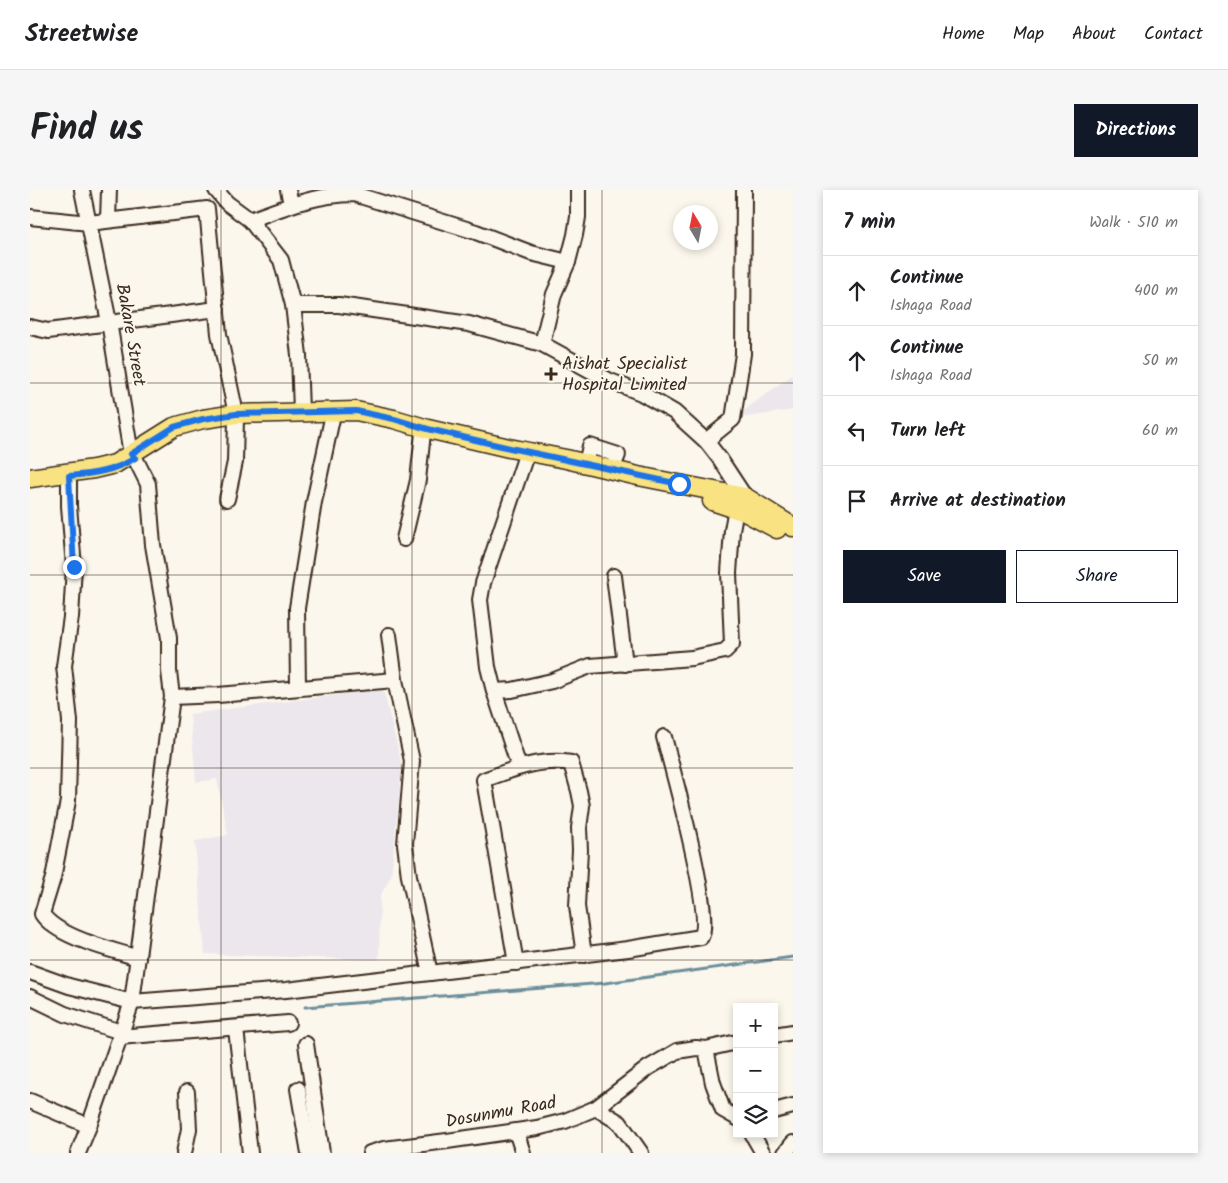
<!DOCTYPE html>
<html lang="en">
<head>
<meta charset="utf-8">
<style>
	body { margin:0; font-family:Kalam,sans-serif; background:#f6f6f6; color:#202124 }
	.controls { position:absolute; right:15px; bottom:15px; display:grid; overflow:hidden; border-radius:0px; box-shadow:0 2px 8px #0003 }
	.controls button { width:45px; height:45px; display:grid; place-items:center; padding:0; border:0; border-bottom:1px solid #e0e0e0; background:#fff; color:#202124; font:25px sans-serif }
	.compass { position:absolute; left:643px; top:15px; width:45px; height:45px; border-radius:50%; background:#fff; box-shadow:0 2px 8px #0003; rotate:350deg }
	.stop { position:absolute; width:15px; height:15px; margin:-11px; border:4px solid #1a73e8; border-radius:50%; background:#fff }
	.stop.end { background:#1a73e8; border-color:#fff; box-shadow:0 1px 5px #0008 }
	.list { margin:0; padding:0; list-style:none }
	h2 { display:flex; justify-content:space-between; align-items:center; height:65px; margin:0; padding:0 20px; font-size:21px }
	h2 small { font-size:16px; font-weight:400; color:#757577 }
	.list li { display:grid; grid-template-columns:32px 1fr auto; gap:15px; align-items:center; box-sizing:border-box; height:70px; padding:0 20px; border-top:1px solid #e0e0e0 }
	.list b { display:block; font-size:19px; white-space:nowrap }
	.list p { margin:0; font-size:16px; white-space:nowrap; color:#757577 }
	.list em { font-size:16px; font-style:normal; color:#757577 }
	.actions { display:flex; gap:10px; padding:15px 20px }
	.actions a { flex:1; padding:11px 0; border:1px solid #111827; border-radius:0px; text-align:center; font-size:18px; color:#111827 }
	.actions .main { background:#111827; color:#fff }
	.icon { flex:none; width:28px; height:28px; fill:none; stroke:currentColor; stroke-width:2; stroke-linecap:round; stroke-linejoin:round }
	.map { position:relative; flex:none; width:763px; height:963px; overflow:hidden; border-radius:0px }
	header { display:flex; align-items:center; gap:30px; box-sizing:border-box; height:70px; padding:0 25px; background:#fff; border-bottom:1px solid #e0e0e0 }
	header strong { font-size:24px }
	nav { display:flex; gap:28px; margin-inline-start:auto; font-size:18px }
	.intro { display:flex; align-items:center; justify-content:space-between; box-sizing:border-box; height:120px; padding:0 30px }
	h1 { margin:0; font-size:35px }
	.button { padding:12px 22px; border-radius:0px; background:#111827; color:#fff; font-size:18px; font-weight:700 }
	main { display:flex; gap:30px; padding:0 30px }
	aside { flex:1; background:#fff; border-radius:0px; box-shadow:0 2px 8px #0003 }
	.map>svg:first-child { display:block }
	.built { fill:#ece6ed }
	.lines { fill:none; stroke-linecap:round; stroke-linejoin:round }
	.stream { stroke:#6c8e9b; stroke-width:3 }
	.minor-casing { stroke:#3b2a1e; stroke-width:18 }
	.major-casing { stroke:#3b2a1e; stroke-width:21 }
	.minor { stroke:#fbf7ec; stroke-width:14 }
	.major { stroke:#f8e281; stroke-width:18 }
	.route { stroke:#1a73e8; stroke-width:6 }
	.grid { fill:none; stroke:#3b2a1e; stroke-width:1; stroke-opacity:0.55 }
	.poi-dot { fill:#3b2a1e; stroke:#fbf7ec; stroke-width:2 }
	.labels { text-anchor:middle; dominant-baseline:central; stroke-width:4; stroke-linejoin:round; paint-order:stroke }
	.street-label { font-size:18px; fill:#3b2a1e; stroke:#fbf7ec }
	.poi-label { font-size:18px; fill:#3b2a1e; stroke:#fbf7ec; text-anchor:start }
</style>
</head>
<body>
<header>
<strong>Streetwise</strong>
<nav><a>Home</a><a>Map</a><a>About</a><a>Contact</a></nav>
</header>
<div class="intro"><h1>Find us</h1><a class="button">Directions</a></div>
<main>
<div class="map">
<svg width="763" height="963" viewBox="0 0 763 963">
	<rect width="100%" height="100%" fill="#fbf7ec"/>
	<filter id="ink" filterUnits="userSpaceOnUse"><feTurbulence type="fractalNoise" baseFrequency=".02" numOctaves="2"/><feDisplacementMap in="SourceGraphic" scale="10" xChannelSelector="R" yChannelSelector="G"/><feConvolveMatrix kernelMatrix="1 2 1 2 8 2 1 2 1" color-interpolation-filters="sRGB"/></filter>
	<g filter="url(#ink)">
		<g class="built">
			<path d="M763 184V220L703 229Z"/>
			<path d="M353 499 372 576 361 686 350 706 349 770 175 764 165 651 198 645 187 589 166 592 160 524Z"/>
		</g>
		<g class="lines">
			<path class="stream" d="M275 817 575 793 763 767"/>
			<defs>
				<g id="minor">
					<path d="M186 0 197 13 220 30 251 70 263 115 269 165 271 221"/>
					<path d="M258 0 261 14"/>
					<path d="M0 27 59 33 177 19 189 144 206 224"/>
					<path d="M78 30 79 0"/>
					<path d="M220 30C254 17 288 4 324 4L446 42 501 63 538 72"/>
					<path d="M263 115H309L439 134 512 154 578 190 611 203 644 222 676 251 690 269 715 307 706 318 702 340 699 383 702 454 695 461 662 468 560 476 522 491 482 500 464 501"/>
					<path d="M0 137 18 141 187 119"/>
					<path d="M512 154 524 104 538 72 545 45 548 27V0"/>
					<path d="M676 251 703 229 713 164 714 0"/>
					<path d="M556 274 560 256 588 265 582 280"/>
					<path d="M39 286V316L44 377 41 427 34 476 40 531 38 611 23 688 12 724C28 748 81 759 108 768"/>
					<path d="M197 309 205 272 206 228"/>
					<path d="M374 349 388 290 393 243"/>
					<path d="M584 386 595 474"/>
					<path d="M359 445 365 490 382 571 375 654 379 686 400 783 598 759 671 747C684 727 642 578 634 547"/>
					<path d="M268 497 267 418 284 312 303 224"/>
					<path d="M142 507 188 505 365 490"/>
					<path d="M489 577 464 501 458 477 450 410 453 393 496 265"/>
					<path d="M486 773 454 590C483 579 511 568 541 573L549 601 552 616 549 638 550 660 547 716 554 765"/>
					<path d="M0 782 39 796 102 812 256 800 400 783"/>
					<path d="M0 807 35 824 91 842"/>
					<path d="M206 839 220 963"/>
					<path d="M744 845 763 842"/>
					<path d="M89 847 258 833"/>
					<path d="M276 854 292 963"/>
					<path d="M676 859 683 893 693 920 707 928"/>
					<path d="M268 899 279 963"/>
					<path d="M0 911 59 936"/>
					<path d="M566 918 590 933 611 963"/>
					<path d="M744 921 763 916"/>
					<path d="M486 941 493 963"/>
					<path d="M722 944 733 963"/>
					<path d="M48 963 59 936 102 812 142 507 139 481V448L123 355 118 294 105 268 101 264 79 132 52 0"/>
					<path d="M154 963 159 939 157 902"/>
					<path d="M340 963 354 959 417 951 507 938 535 931 566 918 618 878 647 861 666 858 676 859 707 852"/>
					<path d="M755 963 763 953"/>
				</g>
				<g id="major">
					<path d="M0 288 64 279 85 274 144 237 173 229 206 224 326 221 364 229 398 239 479 258 536 269 608 286 715 307 763 337"/>
					<path d="M682 311 715 322 747 339"/>
				</g>
			</defs>
			<use href="#minor" class="minor-casing"/>
			<use href="#major" class="major-casing"/>
			<use href="#minor" class="minor"/>
			<use href="#major" class="major"/>
		</g>
	</g>
	<g class="lines" filter="url(#ink)">
		<path class="route" d="M44 377 39 286C62 284 85 281 105 268L101 264 144 237 173 229 206 224 326 221 364 229 398 239 480 258 649 294"/>
	</g>
	<path class="grid" d="M191 0V963M382 0V963M572 0V963M0 193H763M0 385H763M0 578H763M0 770H763"/>
	<path class="poi-dot" d="M518.5 176.5h5v5h5v5h-5v5h-5v-5h-5v-5h5z"/>
	<g class="labels">
		<g class="street-label">
			<text transform="translate(100 145) rotate(80)">Bakare Street</text>
			<text transform="translate(471 923) rotate(-10)">Dosunmu Road</text>
		</g>
		<g class="poi-label">
			<text x="532" y="174">Aishat Specialist<tspan x="532" dy="21">Hospital Limited</tspan></text>
		</g>
	</g>
</svg>
<div class="controls">
<button>+</button>
<button>−</button>
<button><svg class="icon" aria-label="layers" viewBox="0 0 24 24"><path d="M12 4l9 5-9 5-9-5zM3 14l9 5 9-5"/></svg></button>
</div>
<svg class="compass" viewBox="-18 -18 36 36"><path d="M0-13l5 13h-10z" fill="#e53935"/><path d="M0 13l5-13h-10z" fill="#757577"/></svg>
<div class="stop" style="left:649px;top:294px"></div>
<div class="stop end" style="left:44px;top:377px"></div>
</div>
<aside>
<h2>7 min<small>Walk · 510 m</small></h2>
<ul class="list">
<li><svg class="icon" aria-label="ahead" viewBox="0 0 24 24"><path d="M12 20V5M6 11l6-6 6 6"/></svg><div><b>Continue</b><p>Ishaga Road</p></div><em>400 m</em></li>
<li><svg class="icon" aria-label="ahead" viewBox="0 0 24 24"><path d="M12 20V5M6 11l6-6 6 6"/></svg><div><b>Continue</b><p>Ishaga Road</p></div><em>50 m</em></li>
<li><svg class="icon" aria-label="left" viewBox="0 0 24 24"><path d="M17 20v-9H6M10 6l-5 5 5 5"/></svg><div><b>Turn left</b></div><em>60 m</em></li>
<li><svg class="icon" aria-label="arrive" viewBox="0 0 24 24"><path d="M6 21V4h12l-3 4 3 4H6"/></svg><div><b>Arrive at destination</b></div></li>
</ul>
<div class="actions"><a class="main">Save</a><a>Share</a></div>
</aside>
</main>
</body>
</html>
